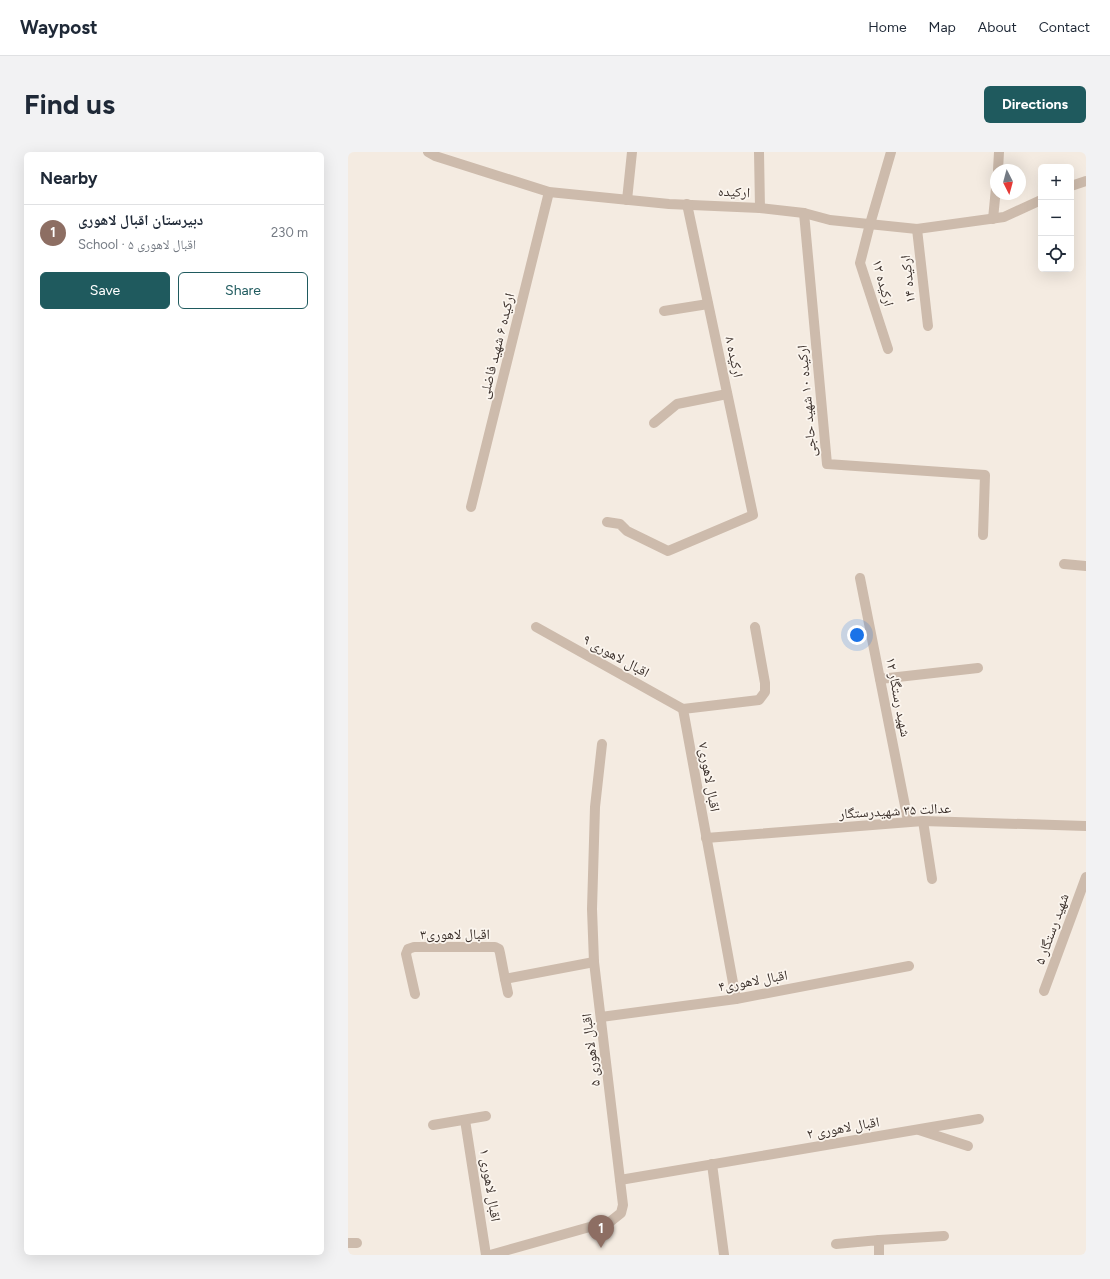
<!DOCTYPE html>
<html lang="en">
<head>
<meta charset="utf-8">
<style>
	body { margin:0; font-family:Figtree,"Noto Naskh Arabic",sans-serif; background:#f2f2f3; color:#1f2937 }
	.controls { position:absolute; right:12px; top:12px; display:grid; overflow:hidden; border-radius:6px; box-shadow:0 4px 16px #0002 }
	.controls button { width:36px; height:36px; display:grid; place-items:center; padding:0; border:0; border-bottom:1px solid #e0e1e3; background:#fff; color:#1f2937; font:20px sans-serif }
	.compass { position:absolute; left:642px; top:12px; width:36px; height:36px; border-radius:50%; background:#fff; box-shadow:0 4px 16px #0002; rotate:174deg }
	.you { position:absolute; left:509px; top:483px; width:14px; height:14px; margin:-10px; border:3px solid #fff; border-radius:50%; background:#1a73e8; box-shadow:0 0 0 6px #1a73e833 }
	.badge { display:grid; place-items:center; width:26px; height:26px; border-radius:50%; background:#1f5a5e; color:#fff; font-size:13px; font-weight:700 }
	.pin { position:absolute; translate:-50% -33px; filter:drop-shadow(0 1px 2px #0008) }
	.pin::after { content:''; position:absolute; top:21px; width:14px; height:12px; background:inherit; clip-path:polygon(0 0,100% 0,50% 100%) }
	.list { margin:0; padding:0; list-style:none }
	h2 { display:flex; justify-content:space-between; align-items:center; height:52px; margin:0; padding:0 16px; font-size:17px }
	h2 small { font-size:13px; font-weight:400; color:#747a83 }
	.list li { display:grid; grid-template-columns:26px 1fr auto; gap:12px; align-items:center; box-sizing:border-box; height:56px; padding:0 16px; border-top:1px solid #e0e1e3 }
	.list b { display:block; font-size:15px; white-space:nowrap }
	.list p { margin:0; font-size:13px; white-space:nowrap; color:#747a83 }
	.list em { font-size:13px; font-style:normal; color:#747a83 }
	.actions { display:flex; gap:8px; padding:12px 16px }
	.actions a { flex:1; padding:9px 0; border:1px solid #1f5a5e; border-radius:6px; text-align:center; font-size:14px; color:#1f5a5e }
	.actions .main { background:#1f5a5e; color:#fff }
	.icon { flex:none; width:22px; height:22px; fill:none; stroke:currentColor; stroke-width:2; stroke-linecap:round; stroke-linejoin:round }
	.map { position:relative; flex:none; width:738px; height:1103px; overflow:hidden; border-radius:6px }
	header { display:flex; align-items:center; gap:24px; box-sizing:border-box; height:56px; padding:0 20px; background:#fff; border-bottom:1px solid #e0e1e3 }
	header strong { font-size:19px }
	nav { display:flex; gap:22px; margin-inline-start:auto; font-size:14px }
	.intro { display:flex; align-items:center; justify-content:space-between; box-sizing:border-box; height:96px; padding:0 24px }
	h1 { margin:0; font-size:28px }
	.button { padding:10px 18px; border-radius:6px; background:#1f5a5e; color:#fff; font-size:14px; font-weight:700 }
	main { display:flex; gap:24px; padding:0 24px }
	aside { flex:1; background:#fff; border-radius:6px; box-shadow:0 4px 16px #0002 }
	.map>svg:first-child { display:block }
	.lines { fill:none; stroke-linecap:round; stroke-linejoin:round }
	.minor { stroke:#cdbbac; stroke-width:10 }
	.labels { text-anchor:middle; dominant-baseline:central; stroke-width:3.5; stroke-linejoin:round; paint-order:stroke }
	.street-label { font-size:14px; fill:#3b302b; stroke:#fbf5ee }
</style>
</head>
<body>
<header>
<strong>Waypost</strong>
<nav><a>Home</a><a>Map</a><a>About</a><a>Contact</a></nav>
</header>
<div class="intro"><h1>Find us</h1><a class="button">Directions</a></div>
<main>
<aside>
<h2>Nearby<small></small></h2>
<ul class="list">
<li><span class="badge" style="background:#8d6e63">1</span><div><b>دبیرستان اقبال لاهوری</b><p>School · اقبال لاهوری ۵</p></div><em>230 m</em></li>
</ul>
<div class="actions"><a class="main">Save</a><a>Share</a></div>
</aside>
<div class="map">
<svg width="738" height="1103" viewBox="0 0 738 1103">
	<rect width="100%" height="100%" fill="#f4ebe1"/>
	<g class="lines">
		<g class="minor">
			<path d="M80 0 87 4 201 40 321 52 412 56 456 61 482 68 569 77 656 65 693 48"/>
			<path d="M411 0 412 56"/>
			<path d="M650 18 651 0"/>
			<path d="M723 34 738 29"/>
			<path d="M279 48 284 0"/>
			<path d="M456 61 479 312 637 323 635 383"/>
			<path d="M645 67 648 36"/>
			<path d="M569 77 580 174"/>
			<path d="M316 159 360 152"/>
			<path d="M540 197 512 111 522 72 543 0"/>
			<path d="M306 271 329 252 379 242"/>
			<path d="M123 355 201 40"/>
			<path d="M259 370 272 372 279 379 320 399 405 363 339 52"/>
			<path d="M716 412 738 414"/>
			<path d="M512 426 560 669"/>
			<path d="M188 475 335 557"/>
			<path d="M532 527 630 516"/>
			<path d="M575 669 584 727"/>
			<path d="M358 686 575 669 738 674"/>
			<path d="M157 827 160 841"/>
			<path d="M696 839 738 725"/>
			<path d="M67 842 58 802 60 797 66 795H147L151 797 152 801 157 827 246 810"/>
			<path d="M388 847 335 557 411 548 417 540V531L407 475"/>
			<path d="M253 865 388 847 561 814"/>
			<path d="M117 968 138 1103"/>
			<path d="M85 973 138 964"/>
			<path d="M571 978 620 994"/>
			<path d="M364 1012 376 1103"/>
			<path d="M272 1028 631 967"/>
			<path d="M531 1088 596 1084"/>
			<path d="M0 1091H9"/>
			<path d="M488 1092 531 1088V1103"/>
			<path d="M142 1103 263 1069 273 1061 275 1053 246 810 244 757 247 655 254 592"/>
		</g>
	</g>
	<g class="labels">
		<g class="street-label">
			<text transform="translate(386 40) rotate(3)">ارکیده</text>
			<text transform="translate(560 127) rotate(-96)">ارکیده ۱۴</text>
			<text transform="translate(535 131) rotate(75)">ارکیده ۱۲</text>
			<text transform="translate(149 194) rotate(-76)">ارکیده ۶ شهید فاضلی</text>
			<text transform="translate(386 205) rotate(78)">ارکیده ۸</text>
			<text transform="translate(459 249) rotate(-95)">ارکیده ۱۰ شهید حاجی</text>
			<text transform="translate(268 504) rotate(29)">اقبال لاهوری ۹</text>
			<text transform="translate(550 545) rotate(79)">شهید رستگار ۱۲</text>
			<text transform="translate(361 625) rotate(80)">اقبال لاهوری۷</text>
			<text transform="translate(547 659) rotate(-3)">عدالت ۳۵ شهیدرستگار</text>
			<text transform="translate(704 777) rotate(-70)">شهید رستگار ۵</text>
			<text x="107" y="782">اقبال لاهوری۳</text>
			<text transform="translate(405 829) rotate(-10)">اقبال لاهوری۴</text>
			<text transform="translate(243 898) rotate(-97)">اقبال لاهوری ۵</text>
			<text transform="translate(495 976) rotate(-10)">اقبال لاهوری ۲</text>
			<text transform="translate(142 1033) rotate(81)">اقبال لاهوری ۱</text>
		</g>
	</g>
</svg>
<div class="controls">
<button>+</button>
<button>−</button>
<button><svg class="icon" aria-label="locate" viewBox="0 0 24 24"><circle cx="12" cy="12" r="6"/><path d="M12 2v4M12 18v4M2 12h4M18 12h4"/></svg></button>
</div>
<svg class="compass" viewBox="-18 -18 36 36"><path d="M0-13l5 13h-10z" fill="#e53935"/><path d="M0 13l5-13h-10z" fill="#747a83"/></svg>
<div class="you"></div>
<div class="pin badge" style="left:253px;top:1096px;background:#8d6e63">1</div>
</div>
</main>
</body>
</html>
